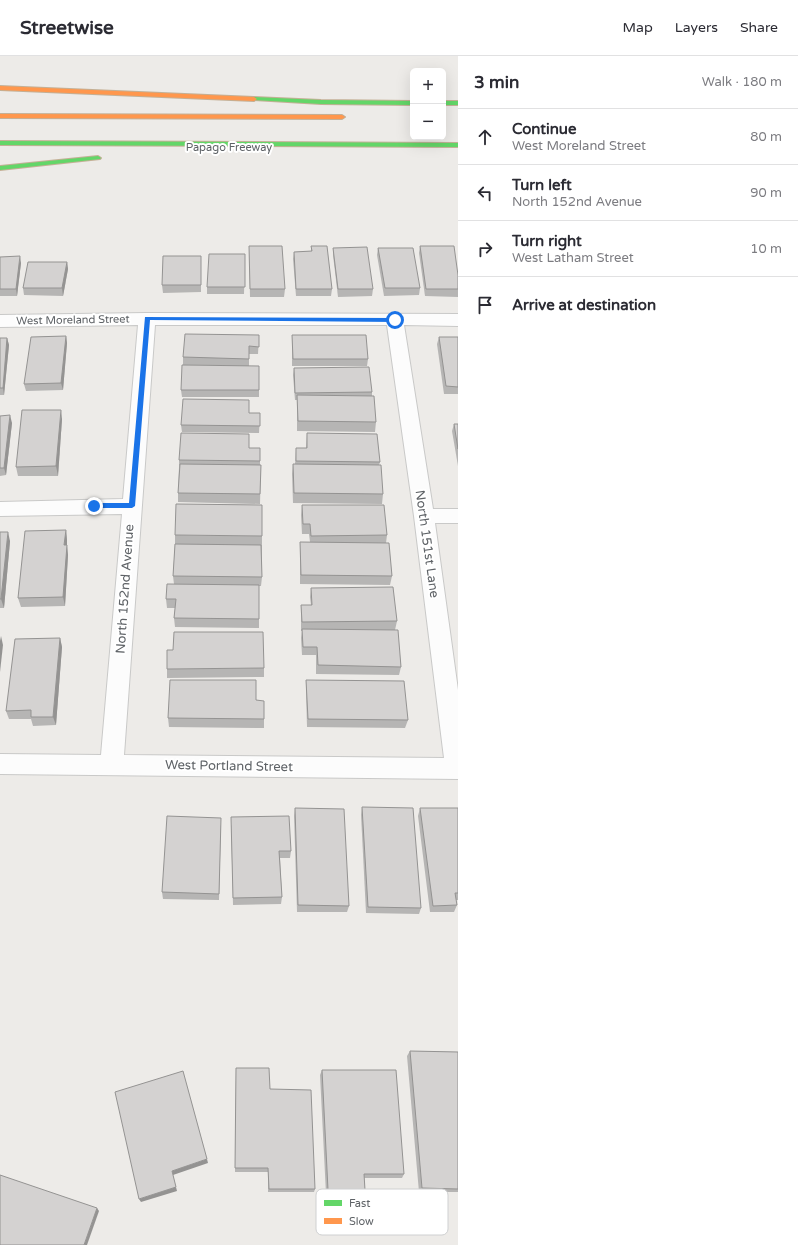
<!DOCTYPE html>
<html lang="en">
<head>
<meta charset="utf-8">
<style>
	body { margin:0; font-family:"Varela Round",sans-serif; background:#f7f7f7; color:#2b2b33 }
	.controls { position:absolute; right:12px; top:12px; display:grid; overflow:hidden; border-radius:6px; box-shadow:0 4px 16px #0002 }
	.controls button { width:36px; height:36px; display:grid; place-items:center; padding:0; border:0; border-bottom:1px solid #e1e1e2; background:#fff; color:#2b2b33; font:20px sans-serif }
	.stop { position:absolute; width:12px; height:12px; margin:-9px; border:3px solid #1a73e8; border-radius:50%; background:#fff }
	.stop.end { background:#1a73e8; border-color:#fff; box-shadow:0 1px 4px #0008 }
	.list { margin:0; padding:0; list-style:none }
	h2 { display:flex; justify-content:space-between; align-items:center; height:52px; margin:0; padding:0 16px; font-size:17px }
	h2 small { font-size:13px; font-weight:400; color:#7c7c81 }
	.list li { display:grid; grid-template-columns:26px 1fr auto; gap:12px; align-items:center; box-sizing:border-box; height:56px; padding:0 16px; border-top:1px solid #e1e1e2 }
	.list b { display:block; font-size:15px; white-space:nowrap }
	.list p { margin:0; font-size:13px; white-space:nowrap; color:#7c7c81 }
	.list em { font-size:13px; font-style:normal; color:#7c7c81 }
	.icon { flex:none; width:22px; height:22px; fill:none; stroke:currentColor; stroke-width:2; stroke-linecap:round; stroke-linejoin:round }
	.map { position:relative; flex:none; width:458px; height:1189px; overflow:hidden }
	header { display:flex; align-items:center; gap:24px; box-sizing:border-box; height:56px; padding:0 20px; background:#fff; border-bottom:1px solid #e1e1e2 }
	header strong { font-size:19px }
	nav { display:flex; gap:22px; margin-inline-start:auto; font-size:14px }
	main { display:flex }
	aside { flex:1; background:#fff }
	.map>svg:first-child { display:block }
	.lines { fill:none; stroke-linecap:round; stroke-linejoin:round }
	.street-casing { stroke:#c9c9c8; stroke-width:2 }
	.fast-casing { stroke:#c4b096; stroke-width:2 }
	.slow-casing { stroke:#c4b096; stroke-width:2 }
	.street { fill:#fcfcfc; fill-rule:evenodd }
	.fast { fill:#63d668; fill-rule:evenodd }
	.slow { fill:#ff974d; fill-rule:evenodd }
	.wall { fill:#b6b5b4 }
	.shaded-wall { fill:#949392 }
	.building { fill:#d4d2d1; stroke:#949392 }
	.route { fill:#1a73e8 }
	.labels { text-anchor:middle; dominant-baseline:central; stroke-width:4; stroke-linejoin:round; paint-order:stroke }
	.far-street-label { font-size:11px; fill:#5e6266; stroke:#fff }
	.street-label { font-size:13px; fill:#5e6266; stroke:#fff }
	.key { fill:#fff; stroke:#cfd0d1; stroke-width:1 }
	.key-label { font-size:11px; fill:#5e6266 }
</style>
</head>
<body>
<header>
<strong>Streetwise</strong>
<nav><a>Map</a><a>Layers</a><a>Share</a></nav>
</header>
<main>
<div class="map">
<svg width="458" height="1189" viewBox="0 0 458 1189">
	<rect width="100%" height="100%" fill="#edebe8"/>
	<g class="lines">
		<defs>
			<path id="street" d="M147 257 458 258V270L404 269 433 453H458V467H435L458 634V723L0 718V698L101 699 122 458 0 460V446L123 443 138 269 0 271V259ZM155 269H387L414 460 444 702 124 699Z"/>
			<g id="fast">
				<path d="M254 41 321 44 413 45V49L321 48 252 44V42Z"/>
				<rect x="443" y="45" width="15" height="4"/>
				<path d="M0 85 458 87V91L0 89Z"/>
				<path d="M98 100 101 102 100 103 0 114V110Z"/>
			</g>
			<g id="slow">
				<path d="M0 30 254 41 257 43 254 45 0 34Z"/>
				<path d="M0 58 342 59 345 61 342 63 0 62Z"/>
			</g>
		</defs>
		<use href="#street" class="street-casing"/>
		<use href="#fast" class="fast-casing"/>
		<use href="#slow" class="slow-casing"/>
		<use href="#street" class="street"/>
		<use href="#fast" class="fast"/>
		<use href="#slow" class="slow"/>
	</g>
	<g class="wall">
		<path d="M249 190 285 233 284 241H250Z"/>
		<path d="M311 190 332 233 331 240H296L293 203 294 196 311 195Z"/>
		<path d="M420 190 458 219V241L425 240 419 197Z"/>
		<path d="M333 192 373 233 372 240 338 241 333 199Z"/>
		<path d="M378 192 420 232 419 239 384 240 377 199Z"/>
		<path d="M245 198 244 238H207V231Z"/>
		<path d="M201 200V236L163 237 162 229Z"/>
		<path d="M0 201 21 207 17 240H0Z"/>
		<path d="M67 206 68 213 63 240 24 239 23 232Z"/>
		<path d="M259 279 258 298H249V310L259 334V341H182L181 334 224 309H183V301Z"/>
		<path d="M292 279 368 303 367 310H292Z"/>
		<path d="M66 280 67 287 63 334 26 335 24 328Z"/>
		<path d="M439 281H458V338H444L437 288Z"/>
		<path d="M0 282H7L9 289 4 339H0Z"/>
		<path d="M294 312 372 336V340L376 366 375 376 297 375V344H295L293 319Z"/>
		<path d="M249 357H260L259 377 182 376 181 369Z"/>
		<path d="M0 360 12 367 6 419 0 420Z"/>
		<path d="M62 363 58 420H18L16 411Z"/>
		<path d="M454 368H458V410L452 375Z"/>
		<path d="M307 377 380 406 379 409 383 438 382 448 293 447 292 418 293 408H295L296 392H306Z"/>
		<path d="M249 392H260V409H261L260 448 178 446V437L179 411V404Z"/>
		<path d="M302 449 387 479 386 487 392 520 390 529 300 528V486H310L309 478H302L301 459Z"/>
		<path d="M66 474 67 484V490L68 499 65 550 21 551 18 542Z"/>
		<path d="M0 476 10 485 4 552H0Z"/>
		<path d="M175 479 262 480V521L261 530H259V572L175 571 174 562 175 552H167L166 543 174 528 173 520 175 488Z"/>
		<path d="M311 532 397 565 395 574 401 611 399 619 316 618V599H302L301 582 302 575H301V549H311L310 541Z"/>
		<path d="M60 582 62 591 56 669 33 670 31 663H9L6 655Z"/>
		<path d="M264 612V621L167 622V613Z"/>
		<path d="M306 624 408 664 405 672 307 671 306 633Z"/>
		<path d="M256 644 264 663V672L169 671 168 662Z"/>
		<path d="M362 751 421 852 419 858 366 857 361 759Z"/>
		<path d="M295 752 349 850 347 856H297L294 760Z"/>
		<path d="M420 752H458V844H456L457 849 454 856H430L418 760Z"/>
		<path d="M221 769 219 844 163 843 162 836Z"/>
		<path d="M231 769 291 795 290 802H280L282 841 281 848 233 849Z"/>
		<path d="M410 995 458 996V1136H419L407 1000Z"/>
		<path d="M236 1012 270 1033 315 1133 314 1136H268V1116H235Z"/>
		<path d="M322 1014 404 1118 402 1122H364L365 1134 363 1138H326L320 1019Z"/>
	</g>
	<g class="shaded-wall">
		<path d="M20 200 21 207 17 240 16 233Z"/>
		<path d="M67 206 68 213 63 240 62 232Z"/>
		<path d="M66 280 67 287 63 334 61 327Z"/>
		<path d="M7 282 9 289 4 339 3 332Z"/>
		<path d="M61 354 62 363 58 420 56 410Z"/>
		<path d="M10 359 12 367 6 419 4 412Z"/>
		<path d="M66 474 67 484V490L68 499 65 550 63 541 64 489Z"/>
		<path d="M8 476 10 485 4 552 1 543Z"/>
		<path d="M1 580 3 589 0 616V585Z"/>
		<path d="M60 582 62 591 56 669 53 661Z"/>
		<path d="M207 1103 208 1107 173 1119 172 1115Z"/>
		<path d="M176 1131 177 1135 141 1146 139 1143Z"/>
		<path d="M97 1152 99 1155 87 1189H84Z"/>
	</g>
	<g class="building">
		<path d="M249 190H282L285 233H250Z"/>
		<path d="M311 190H327L332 233H296L294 196 312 195Z"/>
		<path d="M420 190H454L458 219V233H426Z"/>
		<path d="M367 191 373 233H338L333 192Z"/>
		<path d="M378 192H413L420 232H385Z"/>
		<path d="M209 198H245V231H207Z"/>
		<path d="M20 200 16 233H0V201Z"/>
		<path d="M163 200H201V229H162Z"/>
		<path d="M28 206H67L62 232H23Z"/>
		<path d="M185 278 259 279V291L249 290V303L183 301Z"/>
		<path d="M292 279H366L368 303H293Z"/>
		<path d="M66 280 61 327 24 328 31 281Z"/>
		<path d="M439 281H458V331L446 330Z"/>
		<path d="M0 282H7L3 332H0Z"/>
		<path d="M182 309 259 310V334H181Z"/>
		<path d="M369 311 372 336 295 337 294 312Z"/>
		<path d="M297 339 374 340 376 366 298 365Z"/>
		<path d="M183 343 249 344V357H260V370L181 369Z"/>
		<path d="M22 354H61L56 410 16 411Z"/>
		<path d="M10 359 4 412H0V360Z"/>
		<path d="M454 368H458V393Z"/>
		<path d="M181 377 249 378V392H260V405L179 404Z"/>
		<path d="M307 377 377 378 380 406 296 405V392H307Z"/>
		<path d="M180 408 261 409 260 438 178 437Z"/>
		<path d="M293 408 381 409 383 438 294 437Z"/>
		<path d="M176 448 262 449V480L175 479Z"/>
		<path d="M302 449H384L387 479 311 480 310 468H303Z"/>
		<path d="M66 474 64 489H67L63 541 18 542 25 475Z"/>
		<path d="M0 476H8L1 543H0Z"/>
		<path d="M300 486 389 487 392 520 301 519Z"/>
		<path d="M175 488 261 489 262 521 173 520Z"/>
		<path d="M167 528 259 529V563L174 562 176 543H166Z"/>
		<path d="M393 531 397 565 302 566 301 549H312L311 532Z"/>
		<path d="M302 573 398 574 401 611 318 609 317 591H303Z"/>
		<path d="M174 576H263L264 612 167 613V594H173Z"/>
		<path d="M60 582 53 661H31V654L6 655 15 583Z"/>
		<path d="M170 624H256V644L264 645V663L168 662Z"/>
		<path d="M306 624 404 625 408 664 308 663Z"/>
		<path d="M362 751 413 752 421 852 368 851Z"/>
		<path d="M295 752 344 753 349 850 298 849Z"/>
		<path d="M420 752H458V837H455L457 849 433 850Z"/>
		<path d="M167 760 221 762 219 838 162 836Z"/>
		<path d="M289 760 291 795H279L282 841 233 842 231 761Z"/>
		<path d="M410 995 458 996V1133L422 1132Z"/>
		<path d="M236 1012H269L270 1033 311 1034 315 1133H269L268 1112H235Z"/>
		<path d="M322 1014H396L404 1118H364L365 1134H328Z"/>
		<path d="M183 1015 207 1103 172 1115 176 1131 139 1143 115 1036Z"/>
		<path d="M0 1119 97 1152 84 1189H0Z"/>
	</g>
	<path class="route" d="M145 261 395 262 397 264 395 266 150 264 135 450 132 452H94L91 450 94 447H129Z"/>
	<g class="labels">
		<g class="far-street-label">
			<text x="229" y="91">Papago Freeway</text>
			<text transform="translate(73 264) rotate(-1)">West Moreland Street</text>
		</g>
		<g class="street-label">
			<text transform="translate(427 488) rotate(82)">North 151st Lane</text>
			<text transform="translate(125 533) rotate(-86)">North 152nd Avenue</text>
			<text transform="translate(229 710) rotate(1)">West Portland Street</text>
		</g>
	</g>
	<rect x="316" y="1133" width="132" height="46" rx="6" class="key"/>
	<rect x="324" y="1144" width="18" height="6" fill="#63d668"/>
	<rect x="324" y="1162" width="18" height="6" fill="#ff974d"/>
	<g class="key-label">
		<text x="349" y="1151">Fast</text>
		<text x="349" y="1169">Slow</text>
	</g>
</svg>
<div class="controls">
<button>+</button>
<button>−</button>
</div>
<div class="stop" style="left:395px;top:264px"></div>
<div class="stop end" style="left:94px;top:450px"></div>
</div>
<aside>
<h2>3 min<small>Walk · 180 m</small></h2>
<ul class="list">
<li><svg class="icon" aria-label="ahead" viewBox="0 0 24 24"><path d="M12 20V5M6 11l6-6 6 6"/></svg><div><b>Continue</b><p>West Moreland Street</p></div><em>80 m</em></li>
<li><svg class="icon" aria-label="left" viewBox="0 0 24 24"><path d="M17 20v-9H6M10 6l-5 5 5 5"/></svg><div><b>Turn left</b><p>North 152nd Avenue</p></div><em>90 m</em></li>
<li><svg class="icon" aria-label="right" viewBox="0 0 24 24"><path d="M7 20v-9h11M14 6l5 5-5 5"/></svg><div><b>Turn right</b><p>West Latham Street</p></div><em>10 m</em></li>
<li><svg class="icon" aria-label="arrive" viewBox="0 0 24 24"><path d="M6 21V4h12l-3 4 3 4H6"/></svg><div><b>Arrive at destination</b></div></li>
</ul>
</aside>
</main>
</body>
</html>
